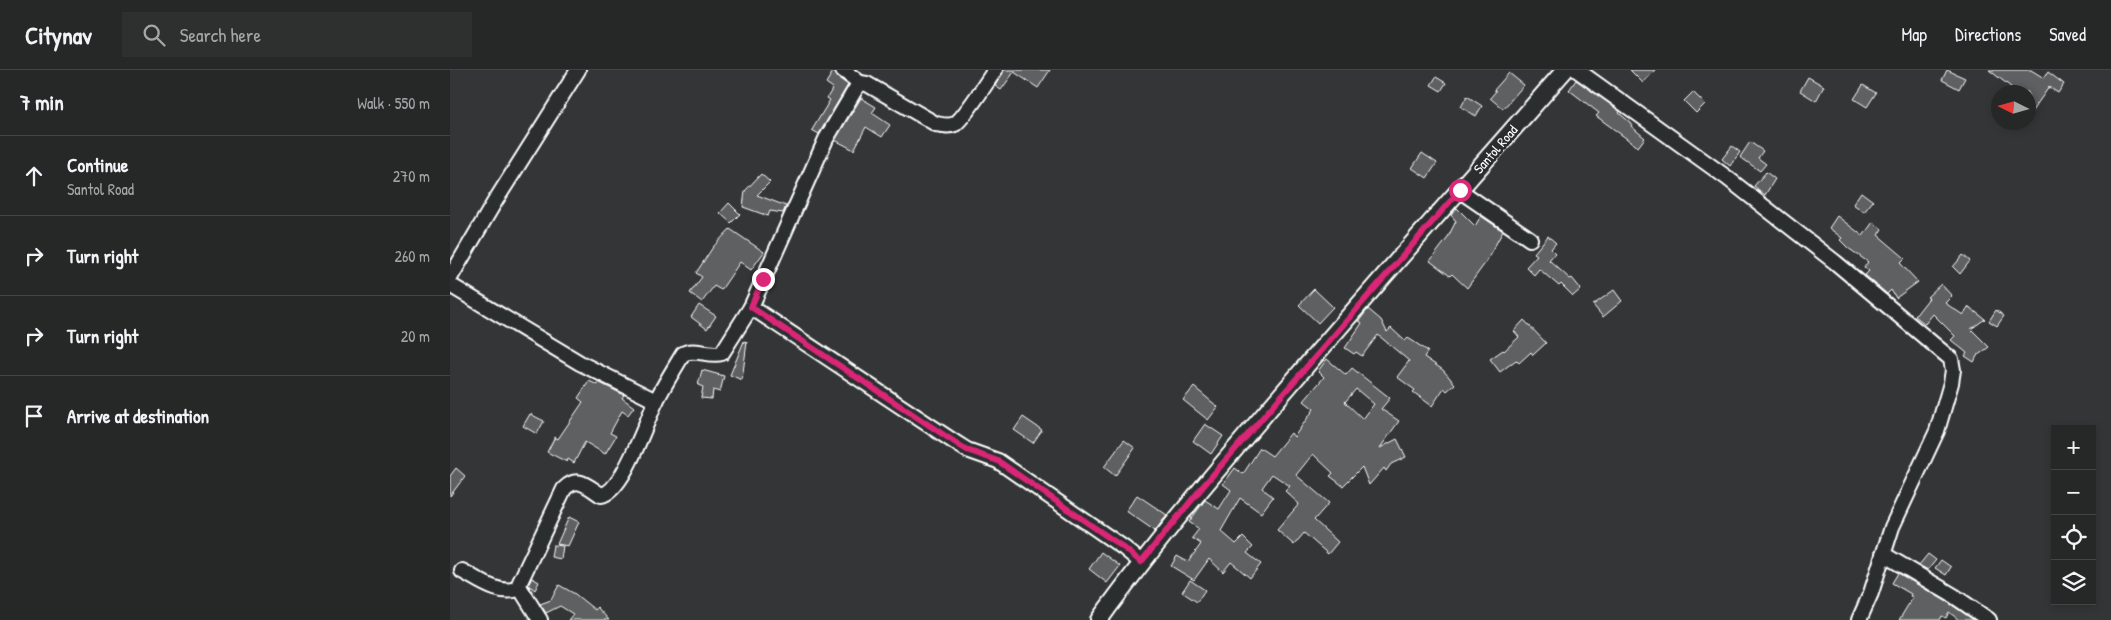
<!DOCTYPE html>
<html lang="en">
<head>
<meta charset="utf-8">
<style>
	body { margin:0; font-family:"Patrick Hand",sans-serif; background:#2e3030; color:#f1f3f6 }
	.controls { position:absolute; right:15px; bottom:15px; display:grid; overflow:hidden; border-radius:0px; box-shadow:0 2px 8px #0003 }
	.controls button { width:45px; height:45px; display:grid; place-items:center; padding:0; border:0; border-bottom:1px solid #424445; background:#262828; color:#f1f3f6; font:25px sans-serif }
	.compass { position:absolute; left:1541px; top:15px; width:45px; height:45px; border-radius:50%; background:#262828; box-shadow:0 2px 8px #0003; rotate:275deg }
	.stop { position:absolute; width:15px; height:15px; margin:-11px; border:4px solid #db2777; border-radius:50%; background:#fff }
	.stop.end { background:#db2777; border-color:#fff; box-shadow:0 1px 5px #0008 }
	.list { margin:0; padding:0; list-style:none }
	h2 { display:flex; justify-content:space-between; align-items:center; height:65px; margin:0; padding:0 20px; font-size:21px }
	h2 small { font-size:16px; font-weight:400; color:#a4a6a8 }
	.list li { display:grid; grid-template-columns:32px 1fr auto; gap:15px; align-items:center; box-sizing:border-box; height:80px; padding:0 20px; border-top:1px solid #424445 }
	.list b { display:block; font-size:19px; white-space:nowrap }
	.list p { margin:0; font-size:16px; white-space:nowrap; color:#a4a6a8 }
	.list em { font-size:16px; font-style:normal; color:#a4a6a8 }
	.icon { flex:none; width:28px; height:28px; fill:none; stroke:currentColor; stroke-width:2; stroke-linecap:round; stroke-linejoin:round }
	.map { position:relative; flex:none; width:1661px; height:550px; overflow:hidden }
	header { display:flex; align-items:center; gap:30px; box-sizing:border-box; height:70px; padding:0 25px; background:#262828; border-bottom:1px solid #424445 }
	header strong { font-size:24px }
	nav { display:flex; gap:28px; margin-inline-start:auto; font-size:18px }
	.search { width:350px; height:45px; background:#2e3030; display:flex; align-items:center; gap:12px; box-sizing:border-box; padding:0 18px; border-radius:0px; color:#a4a6a8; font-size:19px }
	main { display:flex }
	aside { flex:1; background:#262828 }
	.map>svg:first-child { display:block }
	.building { fill:#5f6162; stroke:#fff; fill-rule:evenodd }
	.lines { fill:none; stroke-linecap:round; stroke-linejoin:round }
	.minor-casing { stroke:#fff; stroke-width:18 }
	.major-casing { stroke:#fff; stroke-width:20 }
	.minor { stroke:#2a2d2e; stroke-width:14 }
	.major { stroke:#2a2d2e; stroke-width:16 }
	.route { stroke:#db2777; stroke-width:6 }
	.labels { text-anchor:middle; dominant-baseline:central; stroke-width:5; stroke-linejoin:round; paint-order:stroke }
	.street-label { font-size:14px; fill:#fff; stroke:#2a2d2e }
</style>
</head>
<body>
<header>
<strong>Citynav</strong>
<div class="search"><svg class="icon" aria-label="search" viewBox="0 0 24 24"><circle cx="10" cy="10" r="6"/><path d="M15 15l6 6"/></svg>Search here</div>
<nav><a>Map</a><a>Directions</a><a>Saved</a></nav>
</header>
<main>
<aside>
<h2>7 min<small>Walk · 550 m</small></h2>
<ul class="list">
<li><svg class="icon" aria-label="ahead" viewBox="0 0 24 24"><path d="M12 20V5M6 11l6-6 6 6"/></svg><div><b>Continue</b><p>Santol Road</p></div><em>270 m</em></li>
<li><svg class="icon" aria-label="right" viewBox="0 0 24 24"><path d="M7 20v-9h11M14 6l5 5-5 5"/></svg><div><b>Turn right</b></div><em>260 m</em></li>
<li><svg class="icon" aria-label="right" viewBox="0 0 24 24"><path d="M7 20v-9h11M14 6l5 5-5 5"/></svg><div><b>Turn right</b></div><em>20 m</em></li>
<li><svg class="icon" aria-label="arrive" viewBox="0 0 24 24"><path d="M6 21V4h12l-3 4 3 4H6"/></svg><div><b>Arrive at destination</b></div></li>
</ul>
</aside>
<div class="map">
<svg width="1661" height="550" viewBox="0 0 1661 550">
	<rect width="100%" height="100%" fill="#333536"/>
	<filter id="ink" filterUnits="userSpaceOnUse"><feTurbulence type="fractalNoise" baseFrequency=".02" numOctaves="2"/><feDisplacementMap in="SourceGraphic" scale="10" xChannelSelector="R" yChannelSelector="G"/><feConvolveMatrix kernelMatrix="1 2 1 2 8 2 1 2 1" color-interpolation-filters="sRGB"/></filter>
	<g filter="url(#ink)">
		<g class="building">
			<path d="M384 0 387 7 398 15 369 64 362 60 380 30 377 28 383 18 376 13Z"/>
			<path d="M554 0H600L588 18 564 2 551 20 545 16Z"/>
			<path d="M1180 0H1205L1193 13Z"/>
			<path d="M1497 0 1515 8 1509 19 1492 10Z"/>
			<path d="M1539 0H1581L1594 8 1598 2 1614 14 1608 23 1599 17 1578 47V22H1557L1561 17Z"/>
			<path d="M1059 3 1074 15 1053 39 1040 28 1046 21 1044 20Z"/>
			<path d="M986 7 996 13 991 21 981 15Z"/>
			<path d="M1358 7 1374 16 1366 31 1350 21Z"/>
			<path d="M1126 10 1170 41 1169 43 1182 54 1181 56 1195 68 1188 77 1146 46 1149 43 1119 20Z"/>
			<path d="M1413 15 1426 23 1417 37 1404 29Z"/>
			<path d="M1243 22 1255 34 1246 43 1234 31Z"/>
			<path d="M1017 26 1032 36 1026 46 1011 37Z"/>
			<path d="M411 28 426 37 422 43 440 55 432 67 416 57 404 80 385 70Z"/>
			<path d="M1300 72 1313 81 1308 88 1316 94 1310 101 1290 87Z"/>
			<path d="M1282 76 1290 82 1280 96 1272 89Z"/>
			<path d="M972 83 987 93 977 108 962 98Z"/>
			<path d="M1316 102 1325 109 1315 125 1304 116Z"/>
			<path d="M311 104 320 112 307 125 336 136 333 143 320 141 318 146 293 137 295 121Z"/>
			<path d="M1411 122 1423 131 1414 142 1403 134Z"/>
			<path d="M279 133 290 144 281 153 270 143Z"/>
			<path d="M1007 138 1025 156 1031 146 1053 161 1036 192 1017 218 1002 204 1000 206 980 191 997 169 1006 151 1001 145Z"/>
			<path d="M1387 146 1413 166 1423 152 1432 159 1428 165 1455 188 1450 193 1468 212 1446 228 1441 220 1437 224 1415 205 1419 201 1414 197 1418 192 1398 178 1390 170 1392 168 1379 158Z"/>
			<path d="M280 159 314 182 301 200 290 192 271 220 264 216 252 232 240 223 252 207 246 203 263 177Z"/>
			<path d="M1098 166 1106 173 1101 179 1105 183 1099 190 1120 209 1122 208 1131 219 1123 226 1111 214 1109 216 1089 199 1084 205 1076 197 1087 185 1084 183Z"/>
			<path d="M1513 185 1520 191 1510 204 1503 197Z"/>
			<path d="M1491 214 1502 226 1495 233 1513 245 1519 237 1535 249 1521 259 1539 277 1527 286 1524 292 1515 286 1517 283 1501 270 1505 266 1483 244 1475 254 1465 246 1479 228 1477 227Z"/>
			<path d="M864 219 883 237 868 253 849 235Z"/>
			<path d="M1164 220 1172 231 1153 247 1143 235Z"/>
			<path d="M249 235 266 246 257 259 241 247Z"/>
			<path d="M918 239 931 250 937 262 941 258 955 271 958 268 978 281 974 287 993 300 1005 314 997 321 994 318 982 336 963 322 965 320 947 307 959 291 928 265 912 286 906 282 904 284 895 278 912 253 909 251Z"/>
			<path d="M1546 240 1554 246 1547 256 1539 251Z"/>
			<path d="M1074 250 1096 273 1083 285 1081 282 1069 293 1066 290 1050 302 1040 289 1053 280 1054 281 1069 267 1064 261Z"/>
			<path d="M294 271 297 272 292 310 280 305Z"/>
			<path d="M877 289 896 305 902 298 940 328 931 339 949 351 930 378 947 369 956 387 941 394 936 401 934 398 919 415 912 397 893 416 880 406 883 403 863 384 846 405 879 433 864 450 888 472 878 484 854 463 844 475 827 460 849 434 835 421 840 416 822 404 812 418 823 427 811 443 790 428 771 461 786 474 793 467 803 477 797 483 811 494 800 508 781 492 773 502 759 489 744 510 721 496 727 486 738 492 751 474 742 468 749 459 739 452 755 430 769 439 781 420 773 414 785 398 793 404 810 378 822 386 841 363 844 367 864 339 854 331 874 307 868 301ZM906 319 924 334 913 349 895 332Z"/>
			<path d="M252 300 274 306 270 322 263 320 262 329 251 328 253 317 248 315Z"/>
			<path d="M139 311 148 315V312L174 325 172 328 184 337 178 345 172 341 160 363 166 366 155 384 135 372 124 393 118 389 117 392 97 382 105 367 108 369 133 332 128 328Z"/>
			<path d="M744 317 768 337 758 350 733 330Z"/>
			<path d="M80 344 94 351 87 364 73 356Z"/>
			<path d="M573 347 592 360 583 373 564 360Z"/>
			<path d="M755 354 773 366 761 384 743 371Z"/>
			<path d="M674 370 685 378 665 406 654 397Z"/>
			<path d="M6 398 15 406 0 426V406Z"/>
			<path d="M687 425 717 445 705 461 676 441Z"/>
			<path d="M119 447 129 452 118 476 107 474Z"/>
			<path d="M103 475 113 476 111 489 101 487Z"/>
			<path d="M651 482 670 496 657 513 639 499Z"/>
			<path d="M1478 484 1486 490 1478 500 1469 495Z"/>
			<path d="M1491 490 1501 497 1496 505 1485 498Z"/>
			<path d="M1448 503 1499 533 1524 550H1509L1499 542 1496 548 1492 546 1490 550H1449L1463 527 1460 526 1461 524 1442 513Z"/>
			<path d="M82 508 89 512 85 520 78 515Z"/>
			<path d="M740 510 755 520 747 532 732 522Z"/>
			<path d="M109 515 125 524 145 540 147 537 159 550H118L123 544 110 536 96 543 90 534 101 530Z"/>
		</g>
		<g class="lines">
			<defs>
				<g id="minor">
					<path d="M393 0 410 13"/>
					<path d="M1127 0 1276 107 1385 192 1501 289 1503 300 1501 313 1487 361 1442 457 1421 523 1409 550"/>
					<path d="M1009 120 1080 169"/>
					<path d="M0 208 44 133 128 0"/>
					<path d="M0 215 130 293 206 331"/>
					<path d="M301 237 376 69 408 15 410 13 417 14 486 54C492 55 499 57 505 54 516 46 536 13 545 0"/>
					<path d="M1433 484 1504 526 1539 550"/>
					<path d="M12 501C29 510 50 527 70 518"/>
					<path d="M90 550 70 518 69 514 114 419C128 405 137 416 151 425 173 423 197 349 206 331 214 315 224 299 233 284 244 277 259 287 272 283L301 237 506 373 517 380 548 391 674 478 691 492"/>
				</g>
				<path id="major" d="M649 550C710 466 777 388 844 310 933 206 1024 103 1115 0"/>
			</defs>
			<use href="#minor" class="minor-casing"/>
			<use href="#major" class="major-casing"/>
			<use href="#minor" class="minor"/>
			<use href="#major" class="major"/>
		</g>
	</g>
	<g class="lines" filter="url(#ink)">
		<path class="route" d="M313 209 301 237 506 373 517 380 548 391 674 478 691 492 755 414 1010 120"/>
	</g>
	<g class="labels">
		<g class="street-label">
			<text transform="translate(1045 79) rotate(-49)">Santol Road</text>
		</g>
	</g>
</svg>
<div class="controls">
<button>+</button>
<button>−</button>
<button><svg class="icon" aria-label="locate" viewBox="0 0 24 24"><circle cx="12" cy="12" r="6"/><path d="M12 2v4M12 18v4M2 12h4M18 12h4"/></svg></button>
<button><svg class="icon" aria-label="layers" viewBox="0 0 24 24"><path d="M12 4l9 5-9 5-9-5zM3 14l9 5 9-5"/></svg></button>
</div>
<svg class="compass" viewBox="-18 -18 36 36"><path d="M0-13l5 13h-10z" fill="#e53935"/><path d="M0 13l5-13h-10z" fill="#a4a6a8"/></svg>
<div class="stop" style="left:1010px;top:120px"></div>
<div class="stop end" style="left:313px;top:209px"></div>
</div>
</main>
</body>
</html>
